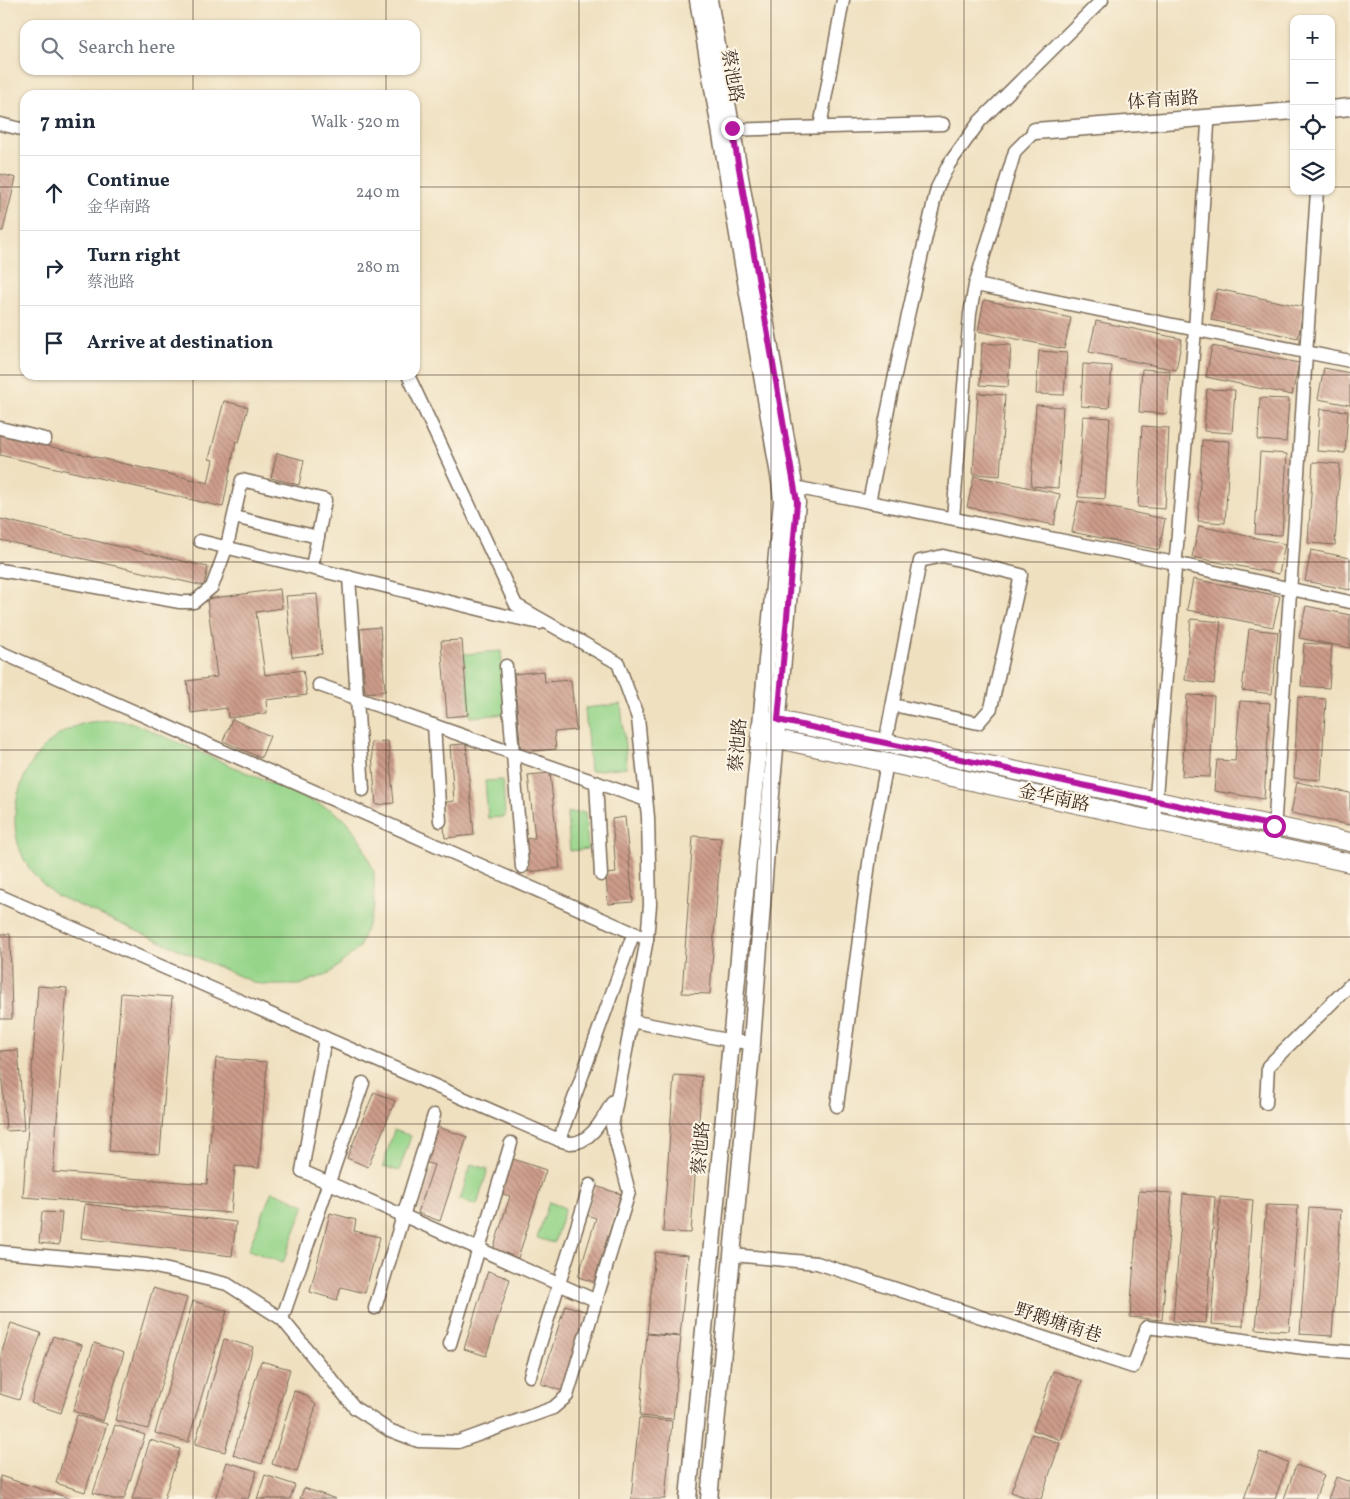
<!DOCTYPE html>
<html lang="en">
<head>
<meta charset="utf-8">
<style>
	body { margin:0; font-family:Vollkorn,"Noto Serif SC",serif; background:#f2f2f3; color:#1f2937 }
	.controls { position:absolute; right:15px; top:15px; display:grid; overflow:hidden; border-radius:10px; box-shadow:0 1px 4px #0004 }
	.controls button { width:45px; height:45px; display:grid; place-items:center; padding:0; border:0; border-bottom:1px solid #e0e1e3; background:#fff; color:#1f2937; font:25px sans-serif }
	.stop { position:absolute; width:15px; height:15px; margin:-11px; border:4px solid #b5179e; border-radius:50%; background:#fff }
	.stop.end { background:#b5179e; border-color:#fff; box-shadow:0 1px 5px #0008 }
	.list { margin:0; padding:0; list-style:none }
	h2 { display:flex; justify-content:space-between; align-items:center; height:65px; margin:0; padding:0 20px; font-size:21px }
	h2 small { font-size:16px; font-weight:400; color:#747a83 }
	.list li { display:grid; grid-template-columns:32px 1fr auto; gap:15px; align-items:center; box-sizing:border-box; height:75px; padding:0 20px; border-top:1px solid #e0e1e3 }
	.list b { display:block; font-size:19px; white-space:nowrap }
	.list p { margin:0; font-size:16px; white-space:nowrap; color:#747a83 }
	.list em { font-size:16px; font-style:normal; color:#747a83 }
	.icon { flex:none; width:28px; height:28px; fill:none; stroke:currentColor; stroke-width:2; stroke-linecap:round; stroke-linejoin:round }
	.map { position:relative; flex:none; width:1350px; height:1499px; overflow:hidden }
	.search { position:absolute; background:#fff; box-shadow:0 1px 4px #0004; left:20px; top:20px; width:400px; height:55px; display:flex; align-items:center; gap:12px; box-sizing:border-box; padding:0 18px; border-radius:15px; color:#747a83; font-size:19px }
	.panel { position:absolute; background:#fff; box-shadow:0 1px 4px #0004; left:20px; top:90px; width:400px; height:290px; border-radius:15px }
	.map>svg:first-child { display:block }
	.green { fill:#95d489; stroke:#687f54 }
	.building { fill:url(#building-back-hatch) }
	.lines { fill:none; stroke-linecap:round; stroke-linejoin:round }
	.minor-casing { stroke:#7a6a57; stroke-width:15 }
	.tertiary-casing { stroke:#7a6a57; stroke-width:19 }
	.secondary-casing { stroke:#7a6a57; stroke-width:20 }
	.minor { stroke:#fff; stroke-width:12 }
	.tertiary { stroke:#fff; stroke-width:16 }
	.secondary { stroke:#fff; stroke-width:18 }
	.route { stroke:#b5179e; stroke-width:6 }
	.grid { fill:none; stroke:#3b2a1e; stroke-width:1; stroke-opacity:0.55 }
	.labels { text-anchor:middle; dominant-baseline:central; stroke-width:4; stroke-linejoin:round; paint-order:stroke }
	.street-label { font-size:18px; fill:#3b2a1e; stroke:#fcf5e5 }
</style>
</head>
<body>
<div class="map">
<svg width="1350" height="1499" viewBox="0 0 1350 1499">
	<defs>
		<pattern id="building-back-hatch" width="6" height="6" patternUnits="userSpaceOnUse" patternTransform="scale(1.25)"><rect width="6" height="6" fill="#cd9c8b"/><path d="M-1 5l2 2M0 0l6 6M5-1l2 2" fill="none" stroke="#a87f71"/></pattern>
	</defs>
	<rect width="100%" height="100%" fill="#fcf5e5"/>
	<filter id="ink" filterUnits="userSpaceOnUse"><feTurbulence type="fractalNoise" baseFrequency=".02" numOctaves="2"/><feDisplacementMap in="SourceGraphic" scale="10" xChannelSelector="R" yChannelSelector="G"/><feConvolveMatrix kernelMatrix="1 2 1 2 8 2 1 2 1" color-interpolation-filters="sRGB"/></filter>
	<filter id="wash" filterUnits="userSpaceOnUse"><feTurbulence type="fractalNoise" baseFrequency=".0096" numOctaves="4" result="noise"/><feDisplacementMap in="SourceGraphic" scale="20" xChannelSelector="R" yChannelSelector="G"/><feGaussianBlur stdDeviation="1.12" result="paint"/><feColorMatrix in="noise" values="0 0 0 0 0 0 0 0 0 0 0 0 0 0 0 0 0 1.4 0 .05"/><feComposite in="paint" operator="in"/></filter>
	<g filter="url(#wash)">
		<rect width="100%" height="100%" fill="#efe0c0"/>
		<g class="green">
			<path d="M501 651 507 714 470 717 464 654Z"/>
			<path d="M621 704 627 767 590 771 585 708Z"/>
			<path d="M113 720 131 722 330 809 348 822 361 841 374 872V908L359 948 330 973 299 985H269L255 983 55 895C43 884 30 873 23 857 1 809 26 746 76 726 88 721 101 721 113 720Z"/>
			<path d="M503 780 505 817 488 818 485 781Z"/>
			<path d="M585 812 588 849 570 851 567 813Z"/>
			<path d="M394 1130 411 1136 399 1171 383 1166Z"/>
			<path d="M471 1164 488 1169 477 1205 460 1200Z"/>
			<path d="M272 1191 305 1205 283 1263 248 1250Z"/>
			<path d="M549 1202 565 1208 554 1243 537 1238Z"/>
		</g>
		<g id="blocks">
			<g class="building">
				<path d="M0 174 16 178 3 231H0Z"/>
				<path d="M1217 289 1304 307 1298 338 1211 320Z"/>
				<path d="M984 300 1071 318 1064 349 978 331Z"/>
				<path d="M1096 321 1182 339 1176 370 1089 352Z"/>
				<path d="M982 343 1011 345 1008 387 980 385Z"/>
				<path d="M1212 346 1299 363 1292 395 1206 377Z"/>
				<path d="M1039 351 1067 353 1064 395 1036 394Z"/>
				<path d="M1083 364 1112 366 1109 408 1081 406Z"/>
				<path d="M1324 368 1350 373V405L1318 399Z"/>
				<path d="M1142 369 1170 371 1167 414 1139 412Z"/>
				<path d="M1207 389 1235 390 1232 433 1204 431Z"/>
				<path d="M978 393 1005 395 1000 476 973 474Z"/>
				<path d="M1260 398 1289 399 1286 442 1258 440Z"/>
				<path d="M224 401 248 407 239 442 236 441 223 507 0 455V435L208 483 213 460 209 459Z"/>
				<path d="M1036 405 1063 407 1058 488 1031 486Z"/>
				<path d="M1320 409 1348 411 1345 453 1317 451Z"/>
				<path d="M1083 416 1110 418 1105 499 1078 497Z"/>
				<path d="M1142 426 1169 428 1165 509 1138 507Z"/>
				<path d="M1202 440 1230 441 1225 523 1198 521Z"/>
				<path d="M1260 452 1287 454 1282 535 1255 534Z"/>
				<path d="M277 453 304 460 299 485 271 478Z"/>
				<path d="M1313 462 1340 464 1335 545 1308 543Z"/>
				<path d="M974 476 1060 494 1054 525 967 507Z"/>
				<path d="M1078 501 1165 519 1159 550 1072 532Z"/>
				<path d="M0 519 208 567 204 586 0 540Z"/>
				<path d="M1199 526 1285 544 1279 574 1192 557Z"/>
				<path d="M1311 550 1350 558V590L1305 581Z"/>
				<path d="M1193 579 1280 596 1273 627 1187 610Z"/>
				<path d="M280 589 282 608 256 612 265 675 303 670 307 695 266 700 267 713 228 718 227 708 191 713 187 681 217 677 207 599Z"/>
				<path d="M317 594 322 654 292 657 286 596Z"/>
				<path d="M1306 606 1350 615V648L1299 638Z"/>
				<path d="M1191 619 1221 622 1214 684 1185 680Z"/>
				<path d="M380 627 385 691 365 693 360 629Z"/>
				<path d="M1249 629 1278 632 1272 694 1242 690Z"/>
				<path d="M462 640 468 715 447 717 441 641Z"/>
				<path d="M1304 643 1332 645 1329 688 1301 686Z"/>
				<path d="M544 671 545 682 571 680 576 730 554 732 556 749 521 752 514 674Z"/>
				<path d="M1187 695 1214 696 1210 777 1182 776Z"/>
				<path d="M1298 697 1326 699 1321 780 1294 778Z"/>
				<path d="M1240 701 1270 703 1264 799 1214 791 1217 760 1235 761Z"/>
				<path d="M232 719 270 736 261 758 223 741Z"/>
				<path d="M388 741 394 803 376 805 371 742Z"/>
				<path d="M466 744 474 835 445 838 442 803 454 801 450 745Z"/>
				<path d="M550 773 560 868 528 872 525 839 535 838 528 775Z"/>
				<path d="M1297 782 1350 793V825L1291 813Z"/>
				<path d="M625 817 633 902 608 904 606 874 616 873 612 819Z"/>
				<path d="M693 836 721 838 710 994 682 993Z"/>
				<path d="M0 934H10L12 1019H0Z"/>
				<path d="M38 986 67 988 53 1172 207 1184 216 1058 267 1062 259 1168 235 1166 231 1213 23 1197Z"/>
				<path d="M121 993 172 997 160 1154 109 1151Z"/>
				<path d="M18 1050 24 1130 6 1131 0 1051Z"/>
				<path d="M674 1075 702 1077 691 1233 663 1232Z"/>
				<path d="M374 1092 395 1101 368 1167 347 1158Z"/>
				<path d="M435 1126 467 1137 440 1221 418 1213 434 1165 424 1162Z"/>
				<path d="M510 1158 546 1170 518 1258 493 1250 510 1196 499 1193Z"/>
				<path d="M595 1186 621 1194 594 1282 578 1277 596 1218 586 1215Z"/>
				<path d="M1139 1191 1172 1193 1162 1320 1130 1317Z"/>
				<path d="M1183 1194 1215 1197 1206 1323 1173 1321Z"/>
				<path d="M1220 1197 1253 1200 1243 1326 1211 1324Z"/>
				<path d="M85 1204 236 1222 232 1256 81 1238Z"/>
				<path d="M1266 1205 1298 1206 1289 1331 1256 1329Z"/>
				<path d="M1309 1208 1341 1210 1332 1336 1300 1334Z"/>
				<path d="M42 1212 62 1213 59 1245 39 1243Z"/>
				<path d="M330 1213 356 1220 354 1231 380 1237 365 1293 341 1287 337 1300 310 1292Z"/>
				<path d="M655 1252 688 1255 680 1336 647 1333Z"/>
				<path d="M488 1271 510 1279 486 1356 464 1349Z"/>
				<path d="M153 1288 187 1298 148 1429 115 1420Z"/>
				<path d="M193 1301 227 1311 188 1442 155 1433Z"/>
				<path d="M565 1305 587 1312 563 1391 541 1384Z"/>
				<path d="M11 1323 41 1333 19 1400 0 1394V1358Z"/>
				<path d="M647 1334 681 1337 673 1419 640 1416Z"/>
				<path d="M53 1336 82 1345 61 1413 31 1403Z"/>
				<path d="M224 1339 253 1347 225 1452 195 1444Z"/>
				<path d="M94 1343 124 1353 103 1421 73 1411Z"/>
				<path d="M261 1361 290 1369 262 1464 233 1455Z"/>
				<path d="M1053 1371 1082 1381 1061 1440 1033 1430Z"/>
				<path d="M294 1391 306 1395 316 1405 297 1472 272 1464Z"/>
				<path d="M77 1415 107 1424 85 1492 56 1483Z"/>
				<path d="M639 1418 672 1421 665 1499H631Z"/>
				<path d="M115 1425 145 1435 124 1499H113L93 1493Z"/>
				<path d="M1032 1434 1060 1443 1041 1499H1030L1011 1492Z"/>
				<path d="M150 1440 180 1449 164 1499H132Z"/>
				<path d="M1260 1452 1288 1462 1275 1499H1244Z"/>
				<path d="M227 1462 257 1471 248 1499H215Z"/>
				<path d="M1296 1465 1324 1475 1315 1499H1284Z"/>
				<path d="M265 1475 295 1485 290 1499H257Z"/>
				<path d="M0 1476 72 1499H0Z"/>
				<path d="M1336 1477 1350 1482V1499H1328Z"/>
				<path d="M304 1488 336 1499H300Z"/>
			</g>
		</g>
	</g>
	<g filter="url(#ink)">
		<use href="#blocks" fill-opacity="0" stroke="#7a6a57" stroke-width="1"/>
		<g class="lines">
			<defs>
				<g id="minor">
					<path d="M0 124 25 130"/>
					<path d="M820 127 843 0"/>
					<path d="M722 130 943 124"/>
					<path d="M981 286 1350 361"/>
					<path d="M0 428 45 439"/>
					<path d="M788 484 794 487 1175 563 1350 602"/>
					<path d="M869 502 901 346 937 188 949 164 980 121 1102 0"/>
					<path d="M234 517 318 537"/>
					<path d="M953 518 970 314 975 285 1015 151 1035 131"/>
					<path d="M200 541 503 615 540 623"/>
					<path d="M0 570 180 602H194L212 587 227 546 242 480 325 500 312 567"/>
					<path d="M349 577 363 790"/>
					<path d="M0 652 647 939"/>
					<path d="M506 666 522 867"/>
					<path d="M319 685 646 800"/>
					<path d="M434 725 440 821"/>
					<path d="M885 744 920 561 943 556 1021 575 991 708 978 723 893 705"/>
					<path d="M596 782 601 875"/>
					<path d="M1154 820 1195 330 1208 125"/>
					<path d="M1273 846 1317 191"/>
					<path d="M0 896 559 1140C563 1141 568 1143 571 1143 592 1143 604 1116 613 1101"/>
					<path d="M631 1021 732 1041 752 1043"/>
					<path d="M325 1038 302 1171 597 1301"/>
					<path d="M1266 1103 1268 1066 1350 985"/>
					<path d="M837 1106 871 848 887 763"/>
					<path d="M559 1140 634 932"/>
					<path d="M0 1252 147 1265 227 1284 282 1319 355 1408 389 1430 418 1441 458 1442 553 1408 567 1396 629 1192 612 1126 647 939 650 905 648 817 638 718 618 663 516 605 408 375"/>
					<path d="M733 1255 817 1263 1133 1367 1147 1327 1304 1348 1350 1352"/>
					<path d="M375 1308 434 1115"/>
					<path d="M282 1319 363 1083"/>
					<path d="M450 1344 511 1143"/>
					<path d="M530 1376 590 1185"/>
				</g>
				<g id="tertiary">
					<path d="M1331 109 1350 107"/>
					<path d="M1035 131 1294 111"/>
					<path d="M688 1499 782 501 780 481 698 0"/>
					<path d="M709 1499 752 1043 766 850 797 502 709 0"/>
				</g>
				<g id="secondary">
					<path d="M761 727 777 739 1350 863"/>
					<path d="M761 727 778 720 1350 842"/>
				</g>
			</defs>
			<use href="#minor" class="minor-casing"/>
			<use href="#tertiary" class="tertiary-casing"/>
			<use href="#secondary" class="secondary-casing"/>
			<use href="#minor" class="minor"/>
			<use href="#tertiary" class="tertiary"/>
			<use href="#secondary" class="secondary"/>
		</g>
	</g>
	<g class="lines" filter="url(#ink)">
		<path class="route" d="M732 128 797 502 778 720 1274 826"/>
	</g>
	<path class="grid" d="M193 0V25M386 0V25M579 0V1499M771 0V1499M964 0V1499M1157 0V1499M193 70V95M386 70V95M0 187H25M415 187H1294M1331 187H1350M0 375H25M193 375V1499M386 375V1499M415 375H1350M0 562H1350M0 750H1350M0 937H1350M0 1124H1350M0 1312H1350"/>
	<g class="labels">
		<g class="street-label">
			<text transform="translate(731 76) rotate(80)">蔡池路</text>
			<text transform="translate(1163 101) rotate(-4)">体育南路</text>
			<text transform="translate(739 745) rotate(-85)">蔡池路</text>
			<text transform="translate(1054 799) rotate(12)">金华南路</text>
			<text transform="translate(702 1148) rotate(-85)">蔡池路</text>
			<text transform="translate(1058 1324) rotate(18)">野鹅塘南巷</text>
		</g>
	</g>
</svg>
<div class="controls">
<button>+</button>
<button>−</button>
<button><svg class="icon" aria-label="locate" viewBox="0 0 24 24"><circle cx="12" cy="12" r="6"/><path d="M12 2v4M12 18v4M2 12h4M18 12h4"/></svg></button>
<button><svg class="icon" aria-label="layers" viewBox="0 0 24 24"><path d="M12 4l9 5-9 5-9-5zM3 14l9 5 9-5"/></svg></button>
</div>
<div class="stop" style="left:1274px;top:826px"></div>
<div class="stop end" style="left:732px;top:128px"></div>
<div class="search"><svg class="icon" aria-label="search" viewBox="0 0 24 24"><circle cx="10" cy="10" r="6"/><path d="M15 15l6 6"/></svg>Search here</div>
<section class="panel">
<h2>7 min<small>Walk · 520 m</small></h2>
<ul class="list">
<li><svg class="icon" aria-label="ahead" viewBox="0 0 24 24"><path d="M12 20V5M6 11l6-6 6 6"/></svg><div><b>Continue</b><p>金华南路</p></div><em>240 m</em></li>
<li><svg class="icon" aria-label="right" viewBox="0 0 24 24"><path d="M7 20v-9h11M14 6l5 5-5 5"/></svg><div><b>Turn right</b><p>蔡池路</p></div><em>280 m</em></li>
<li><svg class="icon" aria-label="arrive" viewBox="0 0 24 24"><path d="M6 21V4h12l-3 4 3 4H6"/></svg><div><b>Arrive at destination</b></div></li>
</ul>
</section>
</div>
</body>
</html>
